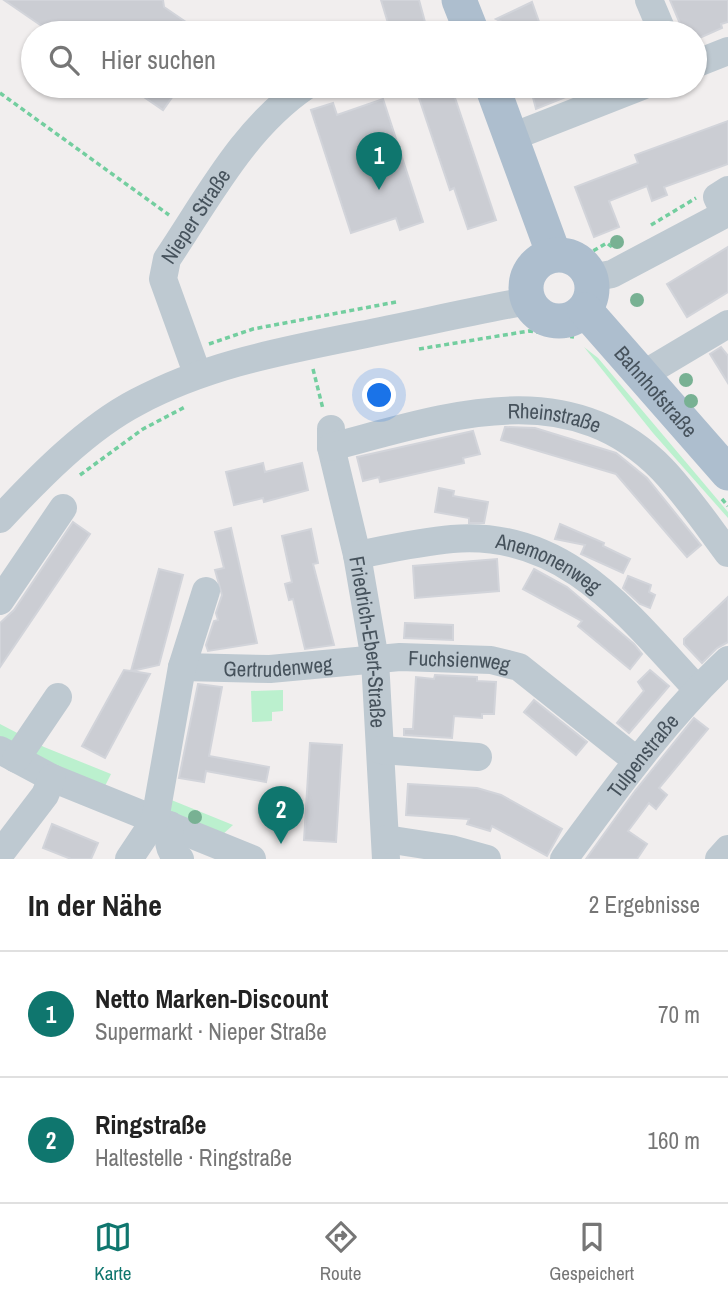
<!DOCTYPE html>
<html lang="de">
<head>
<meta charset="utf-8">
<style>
	body { margin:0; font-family:"Archivo Narrow",sans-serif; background:#f2f2f2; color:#222 }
	.you { position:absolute; left:380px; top:396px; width:24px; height:24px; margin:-18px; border:5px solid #fff; border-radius:50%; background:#1a73e8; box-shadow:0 0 0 10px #1a73e833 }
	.badge { display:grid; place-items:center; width:46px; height:46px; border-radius:50%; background:#0f766e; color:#fff; font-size:23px; font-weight:700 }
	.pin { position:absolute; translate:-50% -58px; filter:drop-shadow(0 2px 4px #0008) }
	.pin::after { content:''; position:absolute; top:37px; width:24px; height:21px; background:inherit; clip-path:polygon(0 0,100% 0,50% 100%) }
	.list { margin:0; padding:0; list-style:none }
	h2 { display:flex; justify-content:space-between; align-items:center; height:91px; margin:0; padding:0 28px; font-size:30px }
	h2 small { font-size:23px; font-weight:400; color:#767676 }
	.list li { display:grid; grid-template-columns:46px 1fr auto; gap:21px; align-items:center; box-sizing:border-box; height:126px; padding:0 28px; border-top:2px solid #e0e0e0 }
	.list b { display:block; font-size:26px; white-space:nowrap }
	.list p { margin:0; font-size:23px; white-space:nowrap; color:#767676 }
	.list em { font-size:23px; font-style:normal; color:#767676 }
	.icon { flex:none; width:38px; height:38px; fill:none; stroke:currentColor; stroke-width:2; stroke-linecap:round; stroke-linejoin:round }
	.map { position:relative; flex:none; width:728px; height:859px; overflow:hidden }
	.search { position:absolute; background:#fff; box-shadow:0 2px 5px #0004; left:21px; right:21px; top:21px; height:77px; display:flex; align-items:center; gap:18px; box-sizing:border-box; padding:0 24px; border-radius:38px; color:#767676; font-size:26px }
	.sheet { height:343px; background:#fff }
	nav { display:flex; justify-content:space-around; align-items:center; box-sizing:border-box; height:98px; border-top:2px solid #e0e0e0; background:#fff; font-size:19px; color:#767676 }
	nav a { display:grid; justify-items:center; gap:4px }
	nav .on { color:#0f766e }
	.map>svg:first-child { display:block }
	.green { fill:#bbf0ce }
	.building { fill:#cbcdd3; stroke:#d2d4da; stroke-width:2 }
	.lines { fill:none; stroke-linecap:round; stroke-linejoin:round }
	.path { stroke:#73ce9f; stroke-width:3.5; stroke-dasharray:5 3.5; stroke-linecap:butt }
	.minor { stroke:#bec9d1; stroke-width:28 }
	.major { stroke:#adbece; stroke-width:35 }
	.tree { fill:#78b193 }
	.labels { text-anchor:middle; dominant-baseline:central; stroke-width:6; stroke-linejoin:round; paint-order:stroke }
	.street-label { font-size:21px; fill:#46525c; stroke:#fff }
</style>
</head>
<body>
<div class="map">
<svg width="728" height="859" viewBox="0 0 728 859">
	<rect width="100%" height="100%" fill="#f1eeee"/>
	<g class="green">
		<path d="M584 347 598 358 728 512V518L653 433Z"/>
		<path d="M283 690V711L272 712V721L252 722 251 691Z"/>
		<path d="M0 724 44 747 111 774 103 790 0 736Z"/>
		<path d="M164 797 233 825 222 835 165 815Z"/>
	</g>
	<g class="building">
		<path d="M4 0H163L164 7 202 33H52Z"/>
		<path d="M381 0H419L428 33H391Z"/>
		<path d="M670 0H728V22L721 24 722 28 695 40V33H684Z"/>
		<path d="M532 2 543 33H513L510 26 496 19Z"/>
		<path d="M128 86H180L163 110Z"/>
		<path d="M415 86H451L496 220 468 229 454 188 450 190Z"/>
		<path d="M530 86H593L536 109Z"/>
		<path d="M383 99 423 222 400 230 396 218 351 233 311 110 333 103 337 115Z"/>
		<path d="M728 121V164L664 187 667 195 652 201 647 186 609 201 619 227 594 237 575 187 638 163 635 155Z"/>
		<path d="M728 247V292L687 317 667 284Z"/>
		<path d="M721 347 728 356V383L710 354Z"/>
		<path d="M505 427 535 428 616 453 647 478 701 545 687 557 616 474 501 440Z"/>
		<path d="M473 431 480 454 463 458 464 463 380 482 379 477 363 481 357 457Z"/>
		<path d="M263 463 265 472 302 463 308 490 264 502 263 498 234 505 226 472Z"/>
		<path d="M439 488 454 491 453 496 488 502 484 523H469V518L435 512Z"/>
		<path d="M73 522 90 534 0 667V623L14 610Z"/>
		<path d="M560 524 604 543 603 546 630 559 623 573 581 554 585 545 555 539Z"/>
		<path d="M231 528 257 643 208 651 206 645 214 621 218 620 216 613 222 595 215 570 224 568 215 532Z"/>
		<path d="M311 529 318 563 313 564 334 645 305 649 293 599 289 600 285 584 292 582 282 536Z"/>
		<path d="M497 559 499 591 415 598 413 566Z"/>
		<path d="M159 569 183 575 159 665 132 671 150 674 105 758 82 746 124 670 131 671Z"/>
		<path d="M534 569 567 587 634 644 642 654 630 669 578 626 582 621 523 589Z"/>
		<path d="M628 576 651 585 649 592 655 595 650 608 640 604 623 588Z"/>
		<path d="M728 597V642L717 648 702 663 684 644V639Z"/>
		<path d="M405 623 453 625V640L404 638Z"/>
		<path d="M650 670 669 686 629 733 617 723 644 691 638 682Z"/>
		<path d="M435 675 477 677V681L496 682 494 714H482V718L454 716 452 738 404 735V729H413L416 677 434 679Z"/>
		<path d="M198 684 222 687 209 756 269 767 266 782 206 771 204 782 179 778Z"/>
		<path d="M534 700 587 742 576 755 524 712Z"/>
		<path d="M694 718 708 729 659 788 667 795 656 809 649 803 628 831 647 844 637 859H586L635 791Z"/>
		<path d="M310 743 342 745 336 842 304 840Z"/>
		<path d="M408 784 477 788 501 795 562 829 547 856 492 826 490 831 467 824 469 819 406 815Z"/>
		<path d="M52 824 98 843 91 859H71L43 848Z"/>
	</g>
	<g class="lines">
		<g class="path">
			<path d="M0 93 169 215"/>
			<path d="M651 225 696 198"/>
			<path d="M586 255 607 243 612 247"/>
			<path d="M209 344 253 329 396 302"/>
			<path d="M419 349 529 331 574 337"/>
			<path d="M313 369 323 409"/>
			<path d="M80 475 143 429 185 407"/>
			<path d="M722 499 728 506"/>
		</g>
		<g class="minor">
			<path d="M649 0 663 33"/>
			<path d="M695 64 728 51"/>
			<path d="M512 137 642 86"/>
			<path d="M591 278 612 274 725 214 717 197 728 190"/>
			<path id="s1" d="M197 373 163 279 167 259C208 198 244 128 306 86"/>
			<path d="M644 374 728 324"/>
			<path id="s2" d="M331 429V447L357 555 375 660 386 859"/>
			<path id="s3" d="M331 447C443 418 567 372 662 469 686 494 707 525 728 553"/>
			<path d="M0 519C39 477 87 428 137 402 208 364 283 351 361 335 417 324 472 311 528 301"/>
			<path id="s4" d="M357 555C388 549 420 542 452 539 565 529 628 615 697 689"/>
			<path d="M0 601 63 508"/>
			<path id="s5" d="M182 667 270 669 400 657 491 660 519 667 637 761"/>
			<path d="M0 750 52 778 252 859"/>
			<path d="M381 750 478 757"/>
			<path d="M16 759 58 697"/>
			<path d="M170 825C168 838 167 852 180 859"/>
			<path d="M386 839 451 849 487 859"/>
			<path d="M0 854 45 795 52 778"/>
			<path d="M129 859 155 820 182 667 206 591"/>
			<path id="s6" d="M564 859C615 790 665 719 728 660"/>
			<path d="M719 859 728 849"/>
		</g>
		<g class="major">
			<path d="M459 0 472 33"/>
			<path d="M492 86 554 255"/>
			<circle cx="559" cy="288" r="33"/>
			<path id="s7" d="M585 310 728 473"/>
		</g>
	</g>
	<g class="tree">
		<circle cx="617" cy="242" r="7"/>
		<circle cx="637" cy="300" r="7"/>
		<circle cx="686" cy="380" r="7"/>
		<circle cx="691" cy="401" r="7"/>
		<circle cx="195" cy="817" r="7"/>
	</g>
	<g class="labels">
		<g class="street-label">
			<text stroke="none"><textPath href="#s1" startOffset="172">Nieper Straße</textPath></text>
			<text stroke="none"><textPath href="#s7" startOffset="108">Bahnhofstraße</textPath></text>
			<text stroke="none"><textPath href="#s3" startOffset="228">Rheinstraße</textPath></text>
			<text stroke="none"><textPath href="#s4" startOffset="198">Anemonenweg</textPath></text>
			<text stroke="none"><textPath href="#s2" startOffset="217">Friedrich-Ebert-Straße</textPath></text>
			<text stroke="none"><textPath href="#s5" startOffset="278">Fuchsienweg</textPath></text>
			<text stroke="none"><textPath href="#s5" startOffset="96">Gertrudenweg</textPath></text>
			<text stroke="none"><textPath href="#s6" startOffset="130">Tulpenstraße</textPath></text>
		</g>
	</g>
</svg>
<div class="you"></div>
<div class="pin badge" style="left:379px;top:190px">1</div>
<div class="pin badge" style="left:281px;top:844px">2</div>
<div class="search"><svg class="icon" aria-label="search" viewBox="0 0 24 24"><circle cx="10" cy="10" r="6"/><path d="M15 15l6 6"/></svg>Hier suchen</div>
</div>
<section class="sheet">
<h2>In der Nähe<small>2 Ergebnisse</small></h2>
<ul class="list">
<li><span class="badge">1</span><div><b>Netto Marken-Discount</b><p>Supermarkt · Nieper Straße</p></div><em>70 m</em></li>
<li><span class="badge">2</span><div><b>Ringstraße</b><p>Haltestelle · Ringstraße</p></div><em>160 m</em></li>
</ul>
</section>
<nav>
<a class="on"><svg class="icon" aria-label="map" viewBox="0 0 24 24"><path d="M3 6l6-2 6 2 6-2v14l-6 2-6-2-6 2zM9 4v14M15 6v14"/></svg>Karte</a>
<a><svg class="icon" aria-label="directions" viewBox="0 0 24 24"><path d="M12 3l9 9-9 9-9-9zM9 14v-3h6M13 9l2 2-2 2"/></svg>Route</a>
<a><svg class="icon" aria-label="saved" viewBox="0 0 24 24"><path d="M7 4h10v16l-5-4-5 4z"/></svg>Gespeichert</a>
</nav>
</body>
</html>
